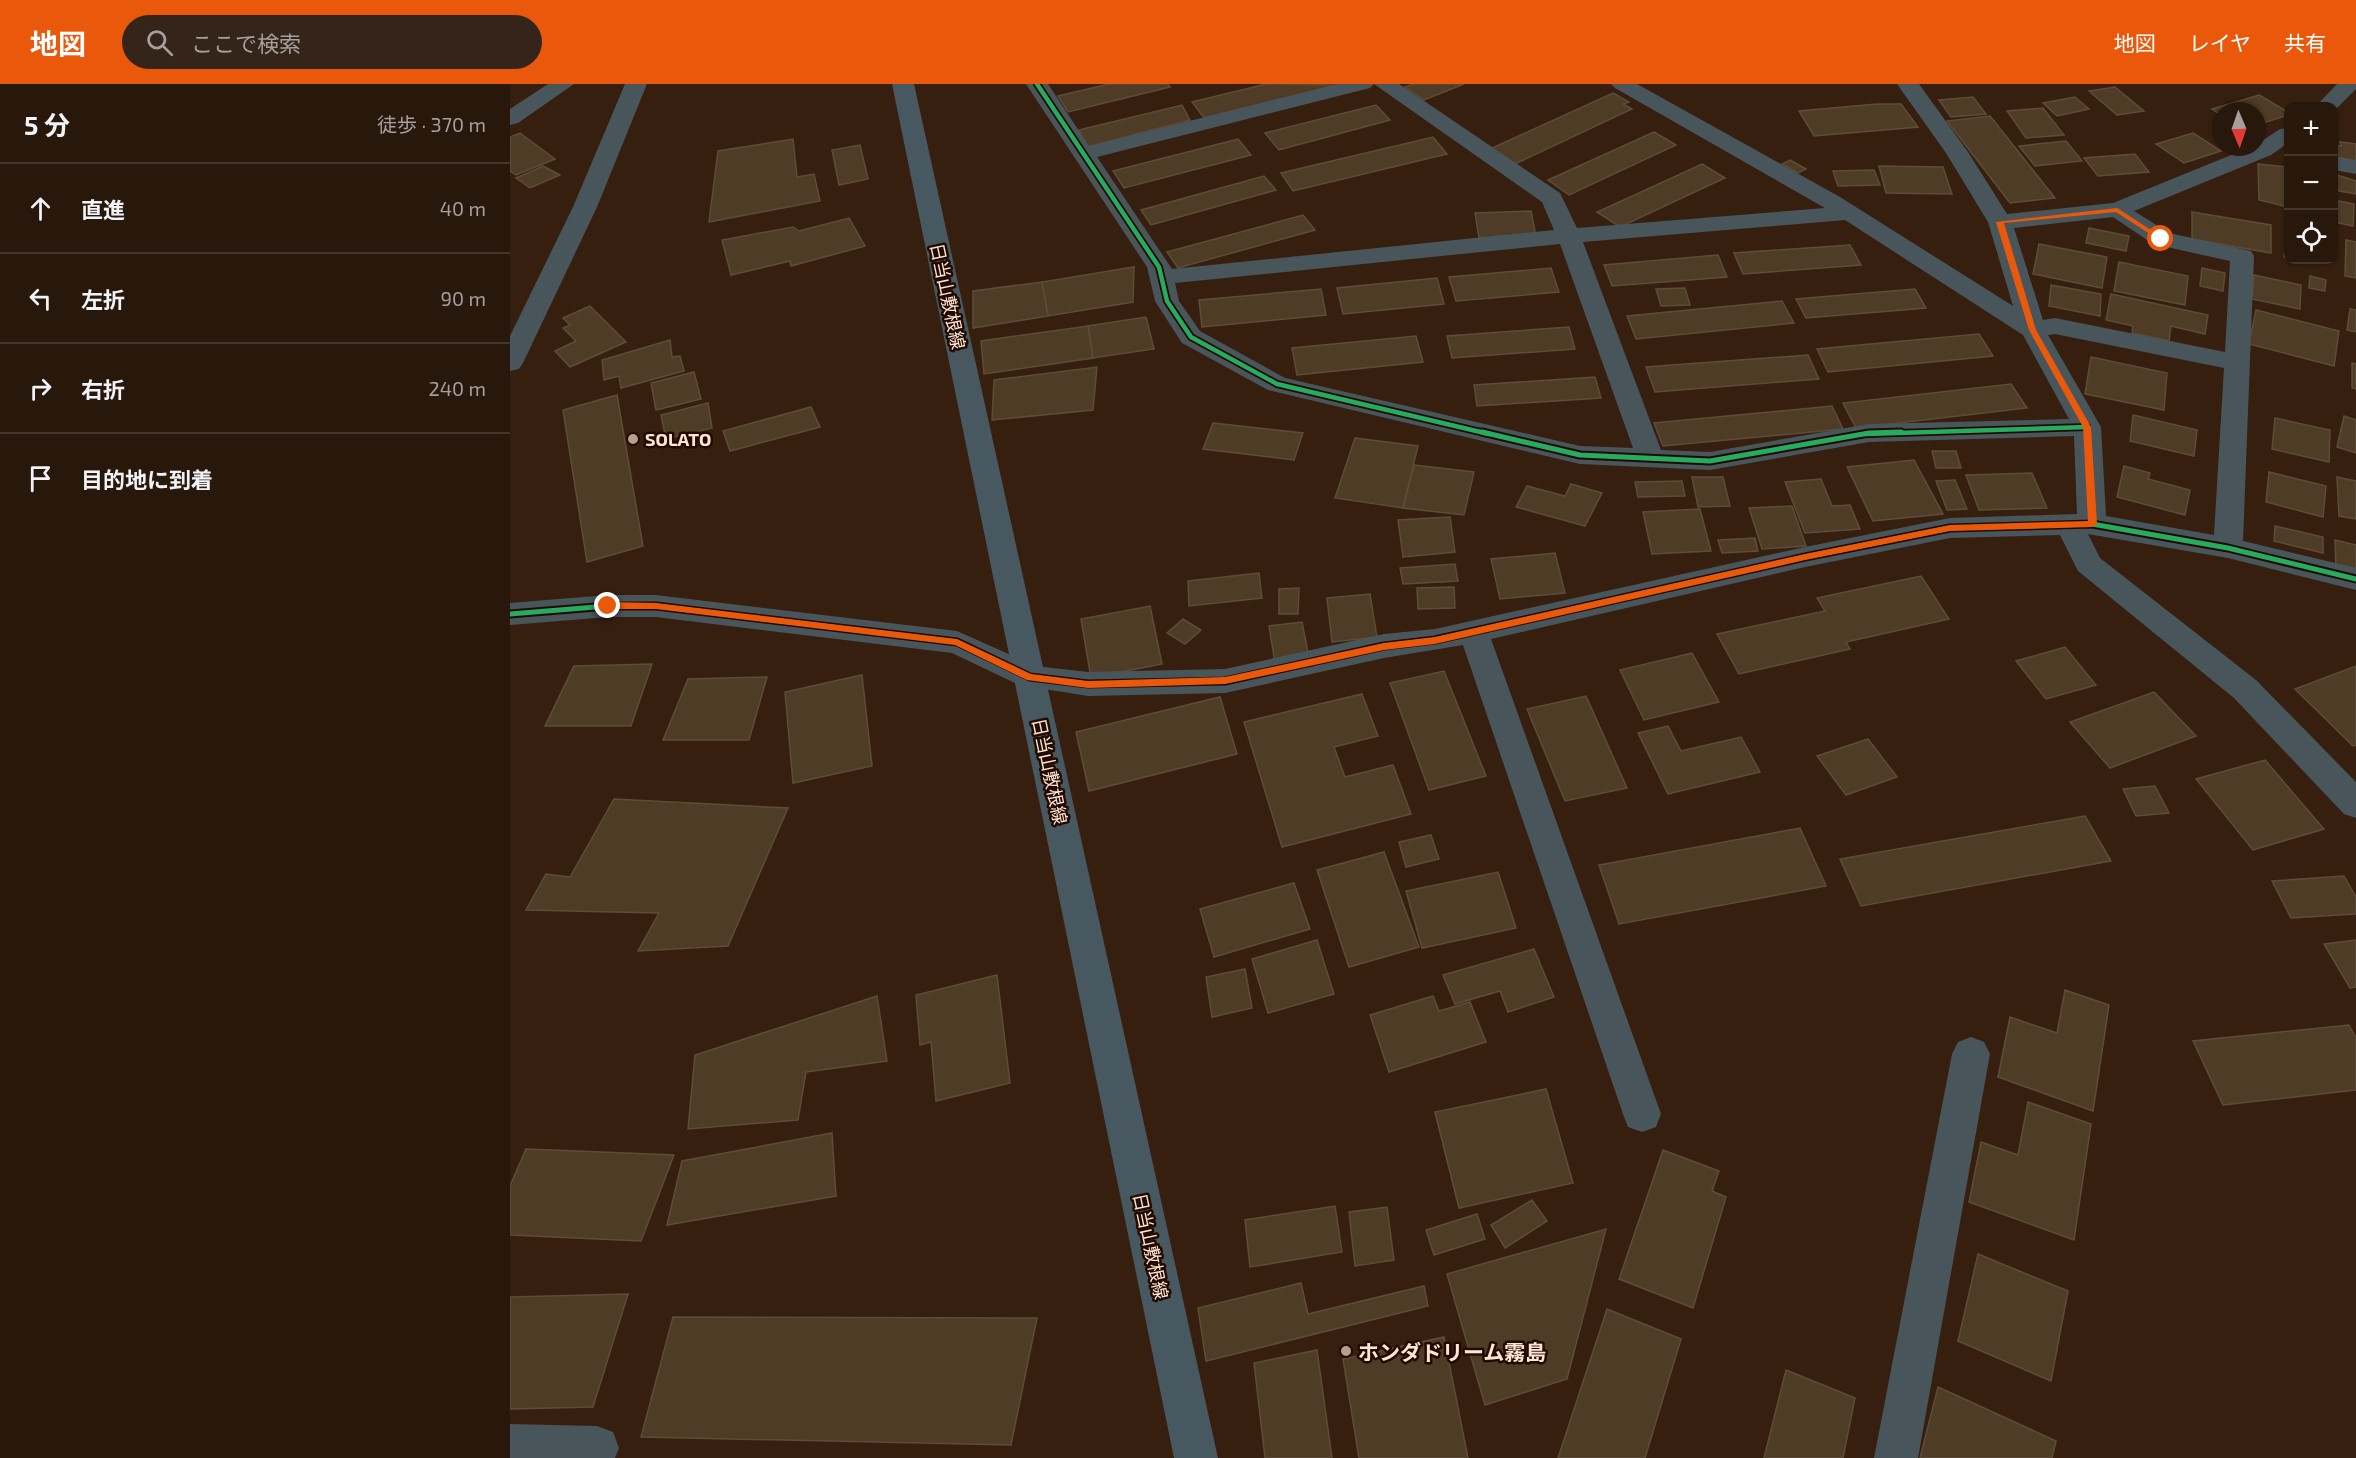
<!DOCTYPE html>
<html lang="ja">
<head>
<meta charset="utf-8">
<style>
	body { margin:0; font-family:"Exo 2","Noto Sans JP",sans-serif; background:#342419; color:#f1f3f6 }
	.controls { position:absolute; right:18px; top:18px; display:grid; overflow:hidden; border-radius:12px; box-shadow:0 2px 4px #0004 }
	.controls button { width:54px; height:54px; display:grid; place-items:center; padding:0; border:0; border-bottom:2px solid #44362c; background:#28170b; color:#f1f3f6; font:30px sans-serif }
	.compass { position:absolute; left:1702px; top:18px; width:54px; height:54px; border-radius:50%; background:#28170b; box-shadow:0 2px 4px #0004; rotate:178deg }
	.stop { position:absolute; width:18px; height:18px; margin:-14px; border:4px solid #ea580c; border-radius:50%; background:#fff }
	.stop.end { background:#ea580c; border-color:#fff; box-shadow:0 2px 6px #0008 }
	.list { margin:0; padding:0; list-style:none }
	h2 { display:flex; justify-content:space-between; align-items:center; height:78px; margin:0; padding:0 24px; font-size:26px }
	h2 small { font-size:20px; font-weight:400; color:#a59f9d }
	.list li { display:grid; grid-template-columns:39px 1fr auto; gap:18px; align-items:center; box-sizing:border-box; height:90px; padding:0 24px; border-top:2px solid #44362c }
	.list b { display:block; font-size:22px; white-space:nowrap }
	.list em { font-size:20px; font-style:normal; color:#a59f9d }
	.icon { flex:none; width:33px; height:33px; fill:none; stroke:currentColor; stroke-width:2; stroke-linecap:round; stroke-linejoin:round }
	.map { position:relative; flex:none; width:1846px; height:1374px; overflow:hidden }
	header { display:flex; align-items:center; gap:36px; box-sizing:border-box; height:84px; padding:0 30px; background:#ea580c; color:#fff }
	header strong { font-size:28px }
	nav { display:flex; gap:33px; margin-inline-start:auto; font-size:21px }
	.search { width:420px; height:54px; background:#342419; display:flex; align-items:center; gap:15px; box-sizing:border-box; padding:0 21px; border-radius:33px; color:#a59f9d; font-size:22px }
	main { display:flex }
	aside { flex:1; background:#28170b }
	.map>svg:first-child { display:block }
	.building { fill:#4e3c26; stroke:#5e4c39; stroke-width:1.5 }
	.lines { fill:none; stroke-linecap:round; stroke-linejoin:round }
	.minor { fill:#48565c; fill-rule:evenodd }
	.tertiary { fill:#48565c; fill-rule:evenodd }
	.secondary { fill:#475860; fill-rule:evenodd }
	.cycleway-far1-casing { stroke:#210b00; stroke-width:8 }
	.cycleway-casing { stroke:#210b00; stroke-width:9 }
	.cycleway-far1 { stroke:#26ab63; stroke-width:4.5 }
	.cycleway { stroke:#26ab63; stroke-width:5 }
	.route { fill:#ea580c }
	.poi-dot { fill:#b99e8e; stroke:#210b00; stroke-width:2 }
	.labels { text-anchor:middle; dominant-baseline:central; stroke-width:5; stroke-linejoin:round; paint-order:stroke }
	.street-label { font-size:18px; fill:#ffe3d3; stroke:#210b00 }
	.poi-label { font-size:18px; font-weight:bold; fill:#ffe3d3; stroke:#210b00; text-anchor:start }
	.near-poi-label { font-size:21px; font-weight:bold; fill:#ffe3d3; stroke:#210b00; text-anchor:start }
</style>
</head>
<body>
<header>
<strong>地図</strong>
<div class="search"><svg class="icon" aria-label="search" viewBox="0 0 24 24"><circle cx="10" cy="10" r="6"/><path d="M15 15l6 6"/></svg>ここで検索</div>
<nav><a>地図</a><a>レイヤ</a><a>共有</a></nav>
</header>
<main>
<aside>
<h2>5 分<small>徒歩 · 370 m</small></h2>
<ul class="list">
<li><svg class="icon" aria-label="ahead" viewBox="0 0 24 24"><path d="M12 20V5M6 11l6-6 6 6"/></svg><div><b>直進</b></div><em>40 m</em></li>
<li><svg class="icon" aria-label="left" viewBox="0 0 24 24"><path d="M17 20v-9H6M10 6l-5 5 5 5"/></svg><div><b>左折</b></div><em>90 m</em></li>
<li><svg class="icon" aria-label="right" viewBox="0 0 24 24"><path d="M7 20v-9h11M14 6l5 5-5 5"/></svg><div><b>右折</b></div><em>240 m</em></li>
<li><svg class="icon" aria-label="arrive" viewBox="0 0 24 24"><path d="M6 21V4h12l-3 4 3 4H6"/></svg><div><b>目的地に到着</b></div></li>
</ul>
</aside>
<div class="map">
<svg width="1846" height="1374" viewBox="0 0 1846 1374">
	<rect width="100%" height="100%" fill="#361f0f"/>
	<g class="building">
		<path d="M599 0H658L660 3 558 28 548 12Z"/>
		<path d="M756 0 827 1 694 34 682 18Z"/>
		<path d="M903 0H954L914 16 895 3Z"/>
		<path d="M1605 3 1634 27 1607 31 1579 7Z"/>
		<path d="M1103 9 1119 18 1113 20 1122 25 1005 80 980 65Z"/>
		<path d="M1749 11 1778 28V31L1747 41V27H1711V31L1702 25Z"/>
		<path d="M1463 13 1476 30 1441 33 1429 16Z"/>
		<path d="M1565 13 1579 25 1547 32 1533 19Z"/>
		<path d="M1367 20H1391L1408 43 1304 52 1289 27Z"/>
		<path d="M672 21 680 36 577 63 569 46Z"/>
		<path d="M866 21 880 36 769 66 755 49Z"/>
		<path d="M1533 24 1554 51 1516 54 1497 27Z"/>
		<path d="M1480 32 1545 114 1500 119 1437 37Z"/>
		<path d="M1144 48 1166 61 1059 111 1038 96Z"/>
		<path d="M10 49 45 75 6 91 0 87V53Z"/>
		<path d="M1683 49 1711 67 1674 79 1646 60Z"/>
		<path d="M923 53 937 70 783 107 771 89Z"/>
		<path d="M283 55 287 93 304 90 310 117 199 138 208 67Z"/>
		<path d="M728 55 741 71 614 104 603 87Z"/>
		<path d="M1556 57 1572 77 1525 82 1509 62Z"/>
		<path d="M1830 58 1846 60V78L1824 74V61L1831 62Z"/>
		<path d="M350 61 358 95 329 101 322 66Z"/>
		<path d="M1625 70 1639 88 1588 92 1574 74Z"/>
		<path d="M1280 76 1296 85 1288 89 1272 80Z"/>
		<path d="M1192 80 1215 94 1110 143 1087 128Z"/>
		<path d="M1748 80 1778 83V123L1749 116Z"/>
		<path d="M33 82 50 91 20 104 6 94Z"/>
		<path d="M1369 82 1433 83 1442 110 1376 109Z"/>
		<path d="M1364 86 1370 101 1328 102 1323 87Z"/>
		<path d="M1824 90 1846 97V110L1824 106Z"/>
		<path d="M754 92 766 106 641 141 631 126Z"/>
		<path d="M1824 116 1844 120 1843 142 1824 138Z"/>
		<path d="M1021 127 1026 152 969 154 965 129Z"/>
		<path d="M1682 128 1761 141V169L1682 155Z"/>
		<path d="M793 131 805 146 668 184 657 168Z"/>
		<path d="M339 134 355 162 281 182 280 177 221 191 212 156 283 143 289 147Z"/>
		<path d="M1579 144 1619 152 1616 167 1576 159Z"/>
		<path d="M1776 151H1778V174L1774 173Z"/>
		<path d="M1836 156 1846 158V194L1835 192Z"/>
		<path d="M1529 160 1597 173 1592 204 1523 190Z"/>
		<path d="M1340 161 1351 181 1233 190 1224 169Z"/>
		<path d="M1208 171 1217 193 1102 202 1094 181Z"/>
		<path d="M1609 178 1678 192 1675 221 1604 207Z"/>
		<path d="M624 183 623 218 538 232 532 198Z"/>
		<path d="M1041 184 1049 208 946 217 939 193Z"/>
		<path d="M1692 184 1715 189 1713 207 1690 202Z"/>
		<path d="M1744 191 1791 201 1790 225 1742 215Z"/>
		<path d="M1800 192 1816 196 1815 207 1799 204Z"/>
		<path d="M927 194 934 220 833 230 827 204Z"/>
		<path d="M532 198 538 232 463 244V207Z"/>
		<path d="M1541 201 1591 210 1590 232 1539 222Z"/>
		<path d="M1175 204 1180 221 1151 222 1146 205Z"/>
		<path d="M811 205 816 231 692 243 689 216Z"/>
		<path d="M1405 205 1416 224 1296 234 1286 215Z"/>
		<path d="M1601 210 1698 231 1695 250 1661 242 1659 257 1622 249 1623 242 1596 236Z"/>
		<path d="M1272 217 1284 239 1126 255 1117 232Z"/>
		<path d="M80 222 116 258 60 283 45 267 66 257 53 244 60 241 53 234Z"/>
		<path d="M1840 225 1846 226V248L1837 246Z"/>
		<path d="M1746 226 1829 247 1824 282 1739 260Z"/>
		<path d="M636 233 644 265 583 274 578 242Z"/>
		<path d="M578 242 583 274 474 290 471 257Z"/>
		<path d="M1059 243 1065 265 942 274 937 252Z"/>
		<path d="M1469 250 1483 272 1318 288 1307 265Z"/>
		<path d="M906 252 913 278 787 291 782 264Z"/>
		<path d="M160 256 162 273 170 272 174 287 111 304 109 292 94 296 92 276Z"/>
		<path d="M1298 271 1309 295 1145 308 1136 283Z"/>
		<path d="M1581 273 1657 289 1654 326 1575 310Z"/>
		<path d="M1842 279 1846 280V305L1842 304Z"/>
		<path d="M587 283 583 326 482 336 484 296Z"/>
		<path d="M184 288 191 315 146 326 141 299Z"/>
		<path d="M1085 293 1091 314 967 322 964 301Z"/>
		<path d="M1501 300 1517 324 1346 344 1333 319Z"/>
		<path d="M107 311 133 462 77 478 53 326Z"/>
		<path d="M198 319 202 344 156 355 151 331Z"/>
		<path d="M1322 322 1333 345 1153 362 1144 339Z"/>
		<path d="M301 323 310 343 220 367 213 347Z"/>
		<path d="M1623 331 1687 346 1684 372 1620 357Z"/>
		<path d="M1834 332 1846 336V369L1827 363Z"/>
		<path d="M1765 334 1820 346 1819 378 1762 365Z"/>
		<path d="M703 339 793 349 784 376 693 365Z"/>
		<path d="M845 354 908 362 893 424 825 414Z"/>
		<path d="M1422 367H1446L1451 384H1426Z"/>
		<path d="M1404 376 1433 430 1363 437 1337 383Z"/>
		<path d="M904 381 964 388 954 431 893 424Z"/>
		<path d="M1614 382 1640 389 1638 395 1680 406 1675 431 1607 413Z"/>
		<path d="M1759 388 1816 402 1813 433 1756 418Z"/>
		<path d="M1522 389 1537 424 1469 426 1456 391Z"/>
		<path d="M1182 393H1213L1220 422 1188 423Z"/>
		<path d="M1827 393 1846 397V435L1829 432Z"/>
		<path d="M1311 395 1322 422 1340 421 1350 445 1295 449 1275 398Z"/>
		<path d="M1445 396 1457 425 1437 426 1426 397Z"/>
		<path d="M1172 397 1175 412 1128 413 1125 398Z"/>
		<path d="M1061 400 1092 409 1075 442 1006 423 1017 402 1055 412Z"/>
		<path d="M1282 422 1296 462 1252 465 1239 424Z"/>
		<path d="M1190 425 1201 467 1142 470 1133 428Z"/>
		<path d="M940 433 945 468 893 473 888 436Z"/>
		<path d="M1765 442 1813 453V469L1764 457Z"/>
		<path d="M1245 454 1248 467 1212 469 1208 456Z"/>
		<path d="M1825 456 1846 461V489L1826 485Z"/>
		<path d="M1045 469 1055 509 990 515 981 475Z"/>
		<path d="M945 480 948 497 893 500 890 484Z"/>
		<path d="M749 489 752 514 679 522 678 497Z"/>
		<path d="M1411 492 1439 535 1336 558 1340 565 1229 590 1207 550 1315 527 1307 514Z"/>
		<path d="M944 503 945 524 908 525 907 504Z"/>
		<path d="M789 504 788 530H769V505Z"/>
		<path d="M860 510 867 553 822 558 817 514Z"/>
		<path d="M640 522 652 580 581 594 571 535Z"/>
		<path d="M673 535 691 546 675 560 657 549Z"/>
		<path d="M792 538 799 574 765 579 759 542Z"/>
		<path d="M1555 563 1586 601 1536 615 1506 577Z"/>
		<path d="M1182 569 1209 618 1134 636 1110 586Z"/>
		<path d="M142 580 121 642H35L64 582Z"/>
		<path d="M1846 582V661L1843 662 1785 605Z"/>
		<path d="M934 587 976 692 919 706 880 599Z"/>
		<path d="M352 591 362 682 283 699 275 608Z"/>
		<path d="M257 593 239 656H153L178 595Z"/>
		<path d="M1644 608 1686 652 1600 684 1560 638Z"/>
		<path d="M852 610 868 652 824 663 835 693 883 681 901 730 772 763 734 638Z"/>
		<path d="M1076 612 1117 704 1055 717 1017 625Z"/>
		<path d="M710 613 727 670 579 707 566 648Z"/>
		<path d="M1158 642 1171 667 1231 653 1250 688 1158 710 1128 649Z"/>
		<path d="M1358 655 1387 693 1336 711 1307 672Z"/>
		<path d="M1755 676 1814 745 1743 766 1686 695Z"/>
		<path d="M1645 702 1659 729 1626 732 1613 705Z"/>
		<path d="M104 715 278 724 218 862 128 867 149 829 16 826 36 790 60 793Z"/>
		<path d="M1575 732 1601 777 1351 822 1330 775Z"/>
		<path d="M1290 744 1316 802 1109 840 1089 781Z"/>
		<path d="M921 751 929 775 896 783 889 758Z"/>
		<path d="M874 768 909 863 839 883 807 786Z"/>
		<path d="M988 788 1006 844 912 864 896 807Z"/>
		<path d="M1834 792 1846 813V830L1781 834 1762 797Z"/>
		<path d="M784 799 800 845 704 873 690 825Z"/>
		<path d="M807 856 824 910 758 929 742 875Z"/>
		<path d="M1846 856V903L1840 904 1814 860Z"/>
		<path d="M1024 865 1044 913 998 928 990 907 945 920 933 891Z"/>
		<path d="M735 885 742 924 702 933 696 893Z"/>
		<path d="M487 891 500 999 426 1017 421 958 410 961 406 911Z"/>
		<path d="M1555 906 1599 921 1583 1027 1488 993 1500 933 1547 949Z"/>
		<path d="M367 912 377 977 296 988 288 1036 178 1045 185 971Z"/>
		<path d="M923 912 929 927 960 918 976 958 879 988 860 931Z"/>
		<path d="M1839 941 1846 954V1006L1713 1021 1683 957Z"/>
		<path d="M1036 1005 1063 1099 949 1124 925 1028Z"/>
		<path d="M1518 1018 1581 1040 1564 1156 1459 1118 1471 1058 1508 1071Z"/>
		<path d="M322 1049 326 1112 157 1141 172 1077Z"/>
		<path d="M16 1065 164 1071 131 1157 0 1151V1102Z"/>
		<path d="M1153 1066 1209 1087 1202 1107 1216 1113 1183 1224 1109 1195Z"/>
		<path d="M1022 1116 1037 1137 995 1164 981 1141Z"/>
		<path d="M825 1122 832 1168 740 1183 735 1136Z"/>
		<path d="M877 1123 884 1176 845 1182 839 1128Z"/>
		<path d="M967 1130 975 1155 924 1171 916 1146Z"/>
		<path d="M1096 1145 1057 1295 975 1321 937 1190Z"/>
		<path d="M1468 1170 1558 1207 1541 1297 1448 1257Z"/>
		<path d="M791 1199 798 1230 914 1202 918 1222 696 1277 688 1224Z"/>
		<path d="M118 1210 83 1323 0 1325V1213Z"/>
		<path d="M1097 1225 1171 1255 1135 1374H1048Z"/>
		<path d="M163 1233 527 1234 501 1361 131 1353Z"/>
		<path d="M934 1253 958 1374H849L833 1275Z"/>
		<path d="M807 1266 822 1374H755L744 1279Z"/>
		<path d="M1276 1286 1345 1314 1333 1374H1254Z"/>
		<path d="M1428 1303 1546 1357 1542 1374H1410Z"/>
	</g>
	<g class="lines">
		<g class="minor">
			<path d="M38 0H64L8 39 0 41V25Z"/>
			<path d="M516 0H538L579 62 828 0H864L860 4 587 73 662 185 1044 146 1032 118 864 0H889L1050 109 1067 144 1315 124 1105 4 1101 0H1127L1330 113 1503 222 1478 138 1436 69 1387 0H1409L1458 68 1497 130 1603 119 1741 63H1747V60L1770 45 1778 44V59L1761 71 1624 127 1659 149 1741 167 1744 172 1733 457 1846 484V506L1718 474 1578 450 1590 474 1746 596 1846 698V734L1834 730 1724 614 1568 487 1550 451 1440 454 1295 483 981 555 1151 1030 1146 1043 1132 1048 1118 1043 1113 1030 953 561 874 574 715 609 578 612 509 601 442 569 146 533H98L0 541V519L98 511H146L447 547 525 582 578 588 715 585 874 550 925 545 1295 463 1440 434 1567 430 1564 352 1359 358 1200 386 1070 380 758 306 672 259 645 217 637 183ZM1603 133 1643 160 1720 177 1715 268 1545 234 1533 236 1504 144ZM1335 136 1513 251 1559 335 1359 340 1200 368 1151 366 1073 158ZM1050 160 1123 364 1070 362 775 294 690 247 669 217 665 199ZM1545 250 1714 284 1704 451 1596 432 1591 343 1538 251Z"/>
			<path d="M1827 0H1846V5L1824 27V22H1806Z"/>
			<path d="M1824 72 1846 76V90L1824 86Z"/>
			<path d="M1461 953 1474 958 1480 970 1408 1374H1364L1442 970 1448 958Z"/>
			<path d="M0 1340 87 1342 103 1348 109 1364 105 1374H0Z"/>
		</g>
		<path class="tertiary" d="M115 0H137L87 123 13 279 9 285 0 287V252L63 123Z"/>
		<path class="secondary" d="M382 0H404L708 1374H664Z"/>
		<defs>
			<g id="cycleway-far1">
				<path d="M527 0 649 183 657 217 681 253 767 300 979 350"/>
				<path d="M1355 350 1577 343"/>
			</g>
			<g id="cycleway">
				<path d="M972 348 1070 371 1200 377 1359 349 1391 348"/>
				<path d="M0 530 98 522H146L447 558 520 593 578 600 715 597 874 562 925 556 1295 473 1440 444 1582 440 1718 464 1846 495"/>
			</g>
		</defs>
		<use href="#cycleway-far1" class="cycleway-far1-casing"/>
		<use href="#cycleway" class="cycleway-casing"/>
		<use href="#cycleway-far1" class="cycleway-far1"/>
		<use href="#cycleway" class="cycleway"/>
	</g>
	<path class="route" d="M1607 124 1655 155 1649 156 1606 128 1494 139 1526 246 1581 343 1587 440 1582 443 1440 447 1295 476 925 560 874 566 715 600 578 604 517 596 445 561 146 525H98L93 522 98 518 146 519 447 555 521 590 578 597 715 593 874 559 925 553 1295 470 1440 441 1578 437 1573 343 1519 246 1486 138Z"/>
	<g class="poi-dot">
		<circle cx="123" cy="355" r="6"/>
		<circle cx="836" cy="1267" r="6"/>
	</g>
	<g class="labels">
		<g class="street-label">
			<text transform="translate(438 212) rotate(78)">日当山敷根線</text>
			<text transform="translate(540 687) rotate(78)">日当山敷根線</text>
			<text transform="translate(641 1162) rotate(78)">日当山敷根線</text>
		</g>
		<g class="poi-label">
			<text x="135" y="355">SOLATO</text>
		</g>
		<g class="near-poi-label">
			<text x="848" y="1267">ホンダドリーム霧島</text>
		</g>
	</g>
</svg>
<div class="controls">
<button>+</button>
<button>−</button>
<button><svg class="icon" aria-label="locate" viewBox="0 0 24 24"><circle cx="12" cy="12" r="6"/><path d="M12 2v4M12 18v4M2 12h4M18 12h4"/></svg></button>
</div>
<svg class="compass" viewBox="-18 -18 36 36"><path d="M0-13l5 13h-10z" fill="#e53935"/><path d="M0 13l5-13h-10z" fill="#a59f9d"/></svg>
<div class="stop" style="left:1651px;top:155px"></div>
<div class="stop end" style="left:98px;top:522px"></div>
</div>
</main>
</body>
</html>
